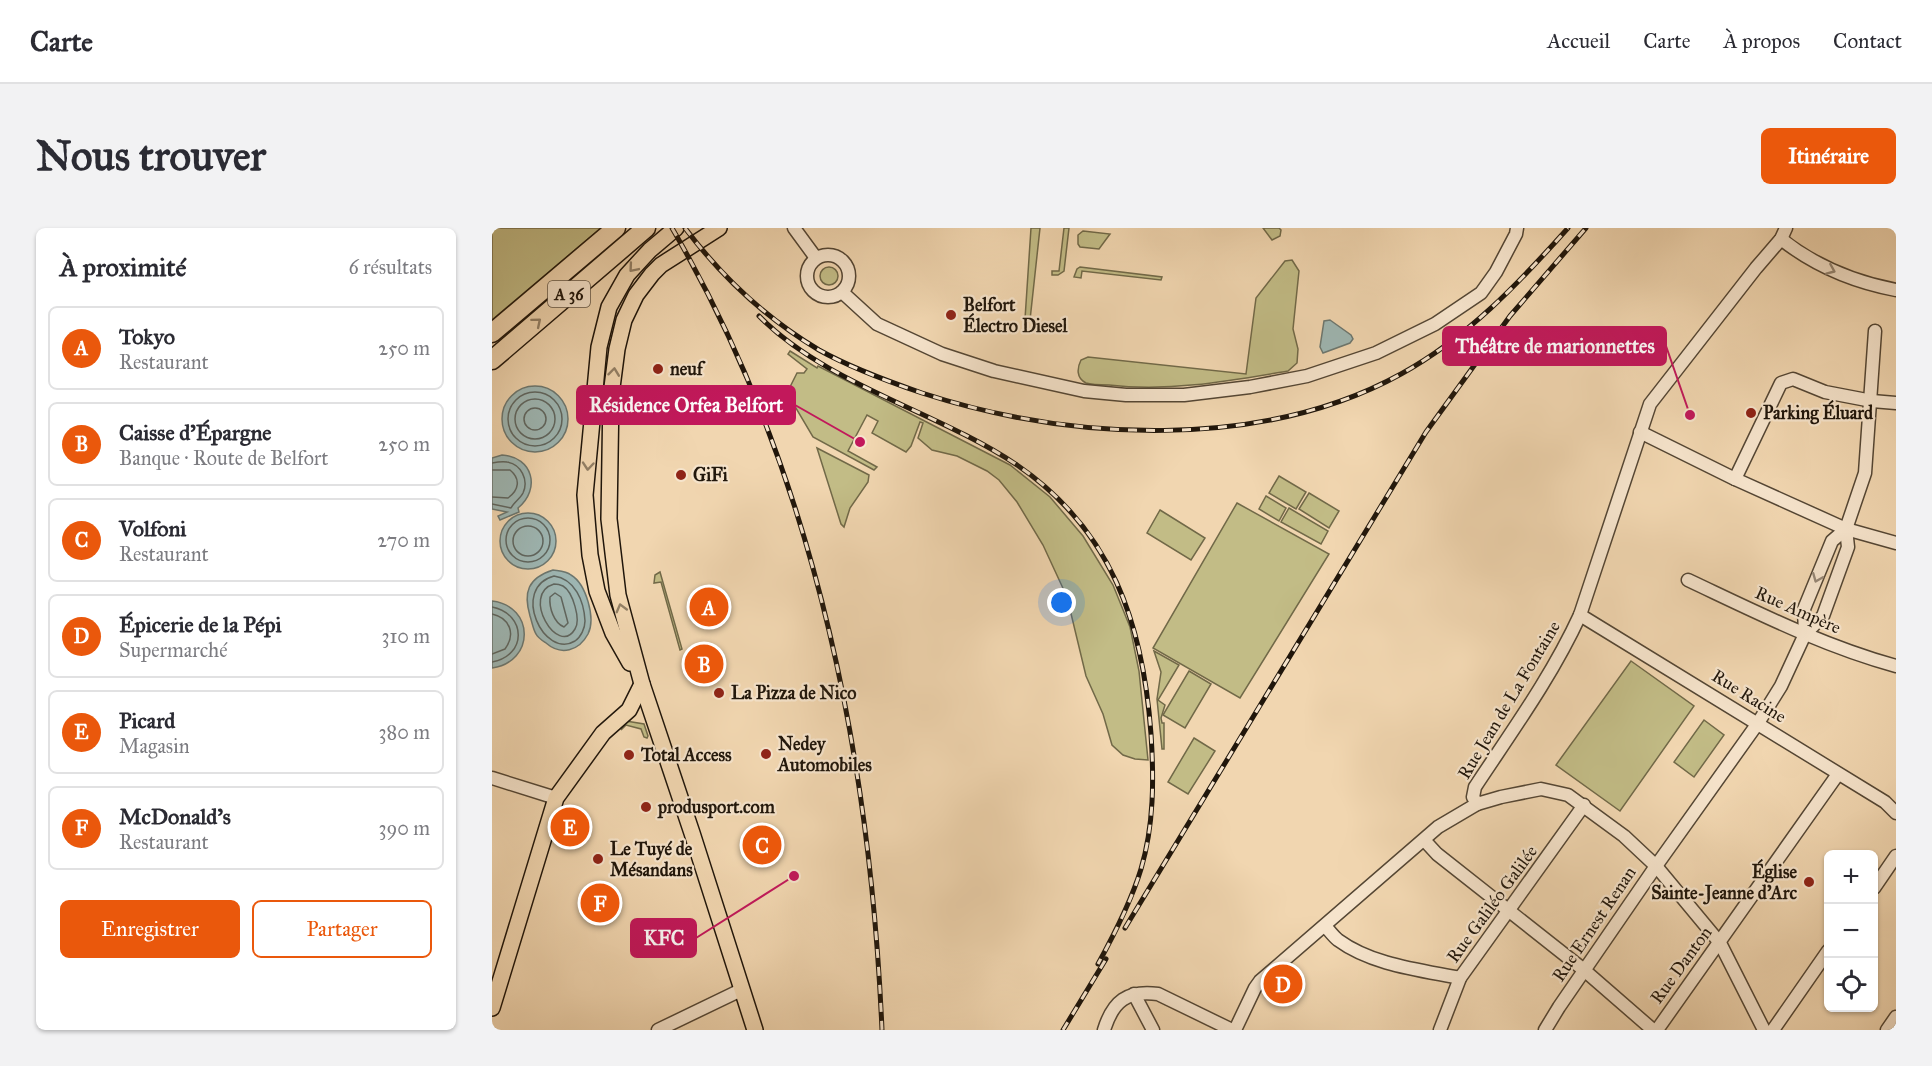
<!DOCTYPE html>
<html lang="fr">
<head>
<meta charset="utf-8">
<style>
	body { margin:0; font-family:"IM FELL Great Primer",serif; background:#f2f2f3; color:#2b2b33 }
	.controls { position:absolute; right:18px; bottom:18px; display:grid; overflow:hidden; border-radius:9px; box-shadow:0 2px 4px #0004 }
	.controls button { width:54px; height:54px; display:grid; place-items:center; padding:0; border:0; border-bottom:2px solid #e1e1e2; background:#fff; color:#2b2b33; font:30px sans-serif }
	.you { position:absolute; left:570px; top:375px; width:21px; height:21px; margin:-15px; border:4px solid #fff; border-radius:50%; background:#1a73e8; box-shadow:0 0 0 9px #1a73e833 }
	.badge { display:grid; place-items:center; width:39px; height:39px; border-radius:50%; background:#ea580c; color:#fff; font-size:20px; font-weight:700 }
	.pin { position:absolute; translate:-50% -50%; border:3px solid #fff; box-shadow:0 2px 6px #0006 }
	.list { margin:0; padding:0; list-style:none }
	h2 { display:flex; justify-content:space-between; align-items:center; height:78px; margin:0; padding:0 24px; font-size:26px }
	h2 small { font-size:20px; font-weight:400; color:#7c7c81 }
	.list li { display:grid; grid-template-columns:39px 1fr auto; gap:18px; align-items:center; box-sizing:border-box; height:84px; margin:0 12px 12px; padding:0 12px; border:2px solid #e1e1e2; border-radius:9px }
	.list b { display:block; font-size:22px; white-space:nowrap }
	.list p { margin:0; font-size:20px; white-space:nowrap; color:#7c7c81 }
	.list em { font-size:20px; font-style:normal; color:#7c7c81 }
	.actions { display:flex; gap:12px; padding:18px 24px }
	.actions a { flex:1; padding:14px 0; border:2px solid #ea580c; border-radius:9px; text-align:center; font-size:21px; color:#ea580c }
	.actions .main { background:#ea580c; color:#fff }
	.icon { flex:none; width:33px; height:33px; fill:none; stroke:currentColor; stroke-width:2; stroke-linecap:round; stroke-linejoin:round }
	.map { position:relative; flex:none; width:1404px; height:802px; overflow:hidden; border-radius:9px }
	header { display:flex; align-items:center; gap:36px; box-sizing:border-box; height:84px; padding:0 30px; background:#fff; border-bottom:2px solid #e1e1e2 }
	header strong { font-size:28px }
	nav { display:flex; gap:33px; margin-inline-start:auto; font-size:21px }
	.intro { display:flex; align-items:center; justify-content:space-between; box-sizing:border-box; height:144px; padding:0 36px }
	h1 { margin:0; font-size:42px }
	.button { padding:15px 27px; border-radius:9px; background:#ea580c; color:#fff; font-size:21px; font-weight:700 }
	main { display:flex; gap:36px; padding:0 36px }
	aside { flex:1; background:#fff; border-radius:9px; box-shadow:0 2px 4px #0004 }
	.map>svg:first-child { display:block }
	.green { fill:#c2bc86; stroke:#716948; stroke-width:1.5 }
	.water { fill:#9eb7b4; stroke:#6c7770; stroke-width:1.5 }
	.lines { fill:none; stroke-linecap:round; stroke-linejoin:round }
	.shore { stroke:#5f6660; stroke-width:1.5 }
	.minor-casing { stroke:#544634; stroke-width:15 }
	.major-casing { stroke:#20160b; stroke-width:18 }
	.highway-casing { stroke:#20160b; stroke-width:21 }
	.minor { stroke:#f6e4cc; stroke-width:12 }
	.major { stroke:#f1d6b0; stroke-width:15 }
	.highway { stroke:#f1d6b0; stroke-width:18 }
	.rail-casing { stroke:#20160b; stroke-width:5 }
	.rail { stroke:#f6e4cc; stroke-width:3; stroke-dasharray:9; stroke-linecap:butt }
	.oneway { stroke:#938066 }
	.oneway2 { stroke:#968775 }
	.poi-dot { fill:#8f2418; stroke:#f6e4cc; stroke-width:2 }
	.labels { text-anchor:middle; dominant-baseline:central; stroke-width:4.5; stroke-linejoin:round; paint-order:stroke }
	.shield { fill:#f6e4cc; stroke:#605445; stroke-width:1.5 }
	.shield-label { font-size:16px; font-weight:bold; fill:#20160b }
	.poi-label { font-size:18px; font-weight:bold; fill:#20160b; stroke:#f6e4cc; text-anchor:start }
	.street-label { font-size:18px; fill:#20160b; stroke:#f6e4cc }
	.leader { fill:none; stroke:#c2185b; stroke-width:2 }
	.callout-dot { fill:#c2185b; stroke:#f6e4cc; stroke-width:2 }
	.callout { fill:#c2185b; stroke:#c2185b; stroke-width:2 }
	.callout-label { font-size:20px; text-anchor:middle; font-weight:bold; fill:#fff }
</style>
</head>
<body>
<header>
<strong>Carte</strong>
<nav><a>Accueil</a><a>Carte</a><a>À propos</a><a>Contact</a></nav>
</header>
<div class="intro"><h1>Nous trouver</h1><a class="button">Itinéraire</a></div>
<main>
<aside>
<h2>À proximité<small>6 résultats</small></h2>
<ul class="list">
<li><span class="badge">A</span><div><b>Tokyo</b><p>Restaurant</p></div><em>250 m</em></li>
<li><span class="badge">B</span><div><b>Caisse d'Épargne</b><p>Banque · Route de Belfort</p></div><em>250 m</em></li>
<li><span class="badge">C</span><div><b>Volfoni</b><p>Restaurant</p></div><em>270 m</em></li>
<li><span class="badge">D</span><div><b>Épicerie de la Pépi</b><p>Supermarché</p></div><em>310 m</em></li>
<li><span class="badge">E</span><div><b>Picard</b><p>Magasin</p></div><em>380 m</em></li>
<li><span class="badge">F</span><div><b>McDonald's</b><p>Restaurant</p></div><em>390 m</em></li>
</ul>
<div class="actions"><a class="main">Enregistrer</a><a>Partager</a></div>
</aside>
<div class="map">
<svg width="1404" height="802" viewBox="0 0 1404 802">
	<rect width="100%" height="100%" fill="#f1d6b0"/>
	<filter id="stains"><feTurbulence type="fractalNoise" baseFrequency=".00333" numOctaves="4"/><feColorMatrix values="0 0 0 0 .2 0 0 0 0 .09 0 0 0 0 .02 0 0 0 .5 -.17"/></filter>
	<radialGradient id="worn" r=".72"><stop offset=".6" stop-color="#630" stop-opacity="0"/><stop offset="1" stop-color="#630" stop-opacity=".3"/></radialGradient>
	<g class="green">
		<path d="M5 0H109L0 92V4Z"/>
		<path d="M539 0H548L538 92 533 91Z"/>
		<path d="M572 0H577L572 43 566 47H560V43H567Z"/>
		<path d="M771 0H787L789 2 788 8 780 12Z"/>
		<path d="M591 3 618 6 607 21 588 19 586 16V7Z"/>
		<path d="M800 32 807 43 801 101 806 121 805 135 796 143C737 153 678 164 617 157 611 157 600 157 594 155 584 150 585 140 589 132L596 129 754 146 764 70 793 33Z"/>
		<circle cx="337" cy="48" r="9"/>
		<path d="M588 39 670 49 669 52 590 43 589 50 582 49 585 41Z"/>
		<path d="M298 123 325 140 326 138 518 237 558 269 591 308 621 357 638 399 647 443 656 532 643 531 631 527 620 517 611 486 594 448 575 369 551 317 525 274 507 252 495 243 465 228 440 222 426 210 431 195 428 194 419 218 414 224 380 205 386 193 375 187 356 223 385 239 382 242 321 209 295 165 305 145H312L315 141 296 126Z"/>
		<path d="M325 220 377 247 376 254 358 280 352 299 349 296Z"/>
		<path d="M787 248 814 264 804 281 777 265Z"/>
		<path d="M817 265 847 283 837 300 807 281Z"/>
		<path d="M774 268 794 280 787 293 767 281Z"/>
		<path d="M745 275 837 326 748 470 661 420Z"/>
		<path d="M797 280 836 303 829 316 789 294Z"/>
		<path d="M668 282 713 310 699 332 655 305Z"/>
		<path d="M168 344 190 421 188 422 169 354 162 355 163 347Z"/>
		<path d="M662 423 687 437 666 472 673 477 669 490 670 495H672V521H670L665 471 669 444Z"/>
		<path d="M1139 433 1202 478 1128 583 1064 537Z"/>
		<path d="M697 443 719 456 693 500 671 487Z"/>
		<path d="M1212 492 1232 507 1202 549 1182 534Z"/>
		<path d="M134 493 152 496 156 508 155 510 152 509 149 501 134 497 129 502Z"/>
		<path d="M702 510 723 523 696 566 676 554Z"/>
	</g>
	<g class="water">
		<path d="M838 92 859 107 861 111 858 115 831 125 828 119 832 93Z"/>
		<circle cx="43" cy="191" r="33"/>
		<path d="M10 227C41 229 49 261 26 280L27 284 8 292 6 288 15 284 0 281V230Z"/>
		<circle cx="36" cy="313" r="28"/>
		<path d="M61 342C67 343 74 343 79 347 94 356 104 390 96 406 87 423 69 428 54 415 51 413 46 410 44 406 41 401 40 394 38 388 31 364 36 350 61 342Z"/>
		<path d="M0 373C43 378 43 434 0 440Z"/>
	</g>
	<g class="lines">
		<g class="shore">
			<circle cx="43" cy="191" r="27"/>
			<circle cx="43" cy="191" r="20"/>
			<circle cx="43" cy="191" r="11"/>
			<path d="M0 235C5 234 10 233 15 234 29 236 37 252 31 265 28 271 22 274 19 280L0 276"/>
			<path d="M0 242H18C29 251 27 262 16 270L0 269"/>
			<circle cx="36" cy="312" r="22"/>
			<circle cx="36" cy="313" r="15"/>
			<path d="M62 348C83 351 92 373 93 393 93 400 89 409 83 413 52 432 18 360 62 348Z"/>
			<path d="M62 356C65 356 69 357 71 358 81 364 89 392 83 401 66 430 28 366 62 356Z"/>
			<path d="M63 365 69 369 76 395 72 399C62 395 57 380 58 369Z"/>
			<path d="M0 379C35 386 35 428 0 434"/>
			<path d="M0 386C18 390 24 406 13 421L0 426"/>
		</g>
		<defs>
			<g id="minor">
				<path d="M302 0 324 30"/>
				<path d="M1289 11C1323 38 1362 54 1404 62"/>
				<circle cx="336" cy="48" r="21"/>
				<path d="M350 64 385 96 450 126 502 143 592 163 634 167H692L758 159 815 148 884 125 943 96 989 65 1004 44 1024 6 1025 0"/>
				<path d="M1148 204 1243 251 1354 301 1404 315"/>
				<path d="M1243 251 1289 155 1301 151 1333 164 1380 173 1404 175"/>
				<path d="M1196 352C1264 384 1331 418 1404 438"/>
				<path d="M1088 387 1393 574 1404 585"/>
				<path d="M1313 406 1312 381 1340 313 1354 301"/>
				<path d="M0 550 64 570"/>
				<path d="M985 576 1009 569 1049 561 1076 567 1132 608 1164 638 1228 715 1272 802"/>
				<path d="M933 613 945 626 1092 742 1161 802"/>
				<path d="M1382 660 1404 628"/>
				<path d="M833 698C837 702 841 708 846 712 880 737 928 742 968 750"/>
				<path d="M642 766 661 802"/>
				<path d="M166 802 249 762"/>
				<path d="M612 802C621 773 635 762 666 766L740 802"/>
				<path d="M743 802 763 760 768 753 946 599 985 576 981 569 983 559C1020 503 1060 448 1088 387L1158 176 1264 40 1289 11 1294 0"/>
				<path d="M948 802 968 750 1092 577"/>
				<path d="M1053 802 1067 779 1164 638 1266 495 1289 458 1313 406 1331 388 1356 319 1354 301 1373 245 1383 103"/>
				<path d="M1165 802 1346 546"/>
				<path d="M1281 802 1336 723"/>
				<path d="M1395 802 1404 789"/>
			</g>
			<g id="major">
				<path d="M227 0 169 37 160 46 144 67 132 92 125 121 119 167 117 291 126 367 150 456 200 605 263 802"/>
				<path d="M138 435 121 405 105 363 98 327 93 267 107 119 117 79 135 47 158 22 184 0"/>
				<path d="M0 780 64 570 111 505 137 482 150 456"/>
			</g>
			<g id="highway">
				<path d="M0 105 124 0"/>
				<path d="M0 132 154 0"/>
			</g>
		</defs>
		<use href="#minor" class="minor-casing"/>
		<use href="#major" class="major-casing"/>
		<use href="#highway" class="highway-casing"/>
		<use href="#minor" class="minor"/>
		<use href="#major" class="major"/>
		<use href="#highway" class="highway"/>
		<defs>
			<g id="rail">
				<path d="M180 0C321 242 378 525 390 802"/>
				<path d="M193 0C229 48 275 91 327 122 359 140 395 153 430 165 578 213 769 223 909 146 976 109 1026 56 1076 0"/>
				<path d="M267 88C335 157 445 183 525 237 620 302 651 396 659 506 662 551 662 597 649 641 639 674 623 705 606 736"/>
				<path d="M633 700 934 204 1018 88 1094 0"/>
				<path d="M571 802 614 731"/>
			</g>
		</defs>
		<use href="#rail" class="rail-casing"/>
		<use href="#rail" class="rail"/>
	</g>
	<defs><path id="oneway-chevron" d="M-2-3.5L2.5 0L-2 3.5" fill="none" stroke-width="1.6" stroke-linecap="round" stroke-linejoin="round" transform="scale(1.5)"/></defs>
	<g class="oneway">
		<use href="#oneway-chevron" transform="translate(141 40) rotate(130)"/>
		<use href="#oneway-chevron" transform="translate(45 94) rotate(-40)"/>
		<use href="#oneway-chevron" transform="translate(122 144) rotate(-83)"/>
		<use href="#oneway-chevron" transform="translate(96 238) rotate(95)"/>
		<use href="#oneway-chevron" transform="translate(129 380) rotate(-105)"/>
	</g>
	<g class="oneway2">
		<use href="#oneway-chevron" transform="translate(1339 42) rotate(23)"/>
		<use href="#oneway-chevron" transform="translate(1325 350) rotate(112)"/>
	</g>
	<g class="poi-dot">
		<circle cx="459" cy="87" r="6"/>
		<circle cx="166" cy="141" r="6"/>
		<circle cx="1259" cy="185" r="6"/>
		<circle cx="189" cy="247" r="6"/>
		<circle cx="227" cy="465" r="6"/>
		<circle cx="274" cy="526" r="6"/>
		<circle cx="137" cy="527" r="6"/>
		<circle cx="154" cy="579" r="6"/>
		<circle cx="106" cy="631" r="6"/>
		<circle cx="1317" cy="654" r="6"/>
	</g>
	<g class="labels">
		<rect class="shield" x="56" y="53" width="42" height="26" rx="4.5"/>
		<g class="shield-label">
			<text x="77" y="66">A 36</text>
		</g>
		<g class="poi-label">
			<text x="471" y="77">Belfort<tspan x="471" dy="21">Électro Diesel</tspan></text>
			<text x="178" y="141">neuf</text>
			<text x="1271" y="185">Parking Éluard</text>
			<text x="201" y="247">GiFi</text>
			<text x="239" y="465">La Pizza de Nico</text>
			<text x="286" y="516">Nedey<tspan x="286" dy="21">Automobiles</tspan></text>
			<text x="149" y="527">Total Access</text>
			<text x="166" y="579">produsport.com</text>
			<text x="118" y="621">Le Tuyé de<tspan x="118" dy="21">Mésandans</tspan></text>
			<text x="1305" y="644" text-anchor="end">Église<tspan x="1305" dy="21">Sainte-Jeanne d'Arc</tspan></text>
		</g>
		<g class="street-label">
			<text transform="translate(1306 382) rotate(24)">Rue Ampère</text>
			<text transform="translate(1257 468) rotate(32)">Rue Racine</text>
			<text transform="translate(1017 472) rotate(-59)">Rue Jean de La Fontaine</text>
			<text transform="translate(1000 676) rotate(-54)">Rue Galiléo Galilée</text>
			<text transform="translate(1102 696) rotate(-56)">Rue Ernest Renan</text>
			<text transform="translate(1189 737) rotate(-54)">Rue Danton</text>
		</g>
	</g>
	<path class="leader" d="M1198 187L1174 118M368 214L303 177M302 648L204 710"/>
	<g class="callout-dot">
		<circle cx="1198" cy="187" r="6"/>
		<circle cx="368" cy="214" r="6"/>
		<circle cx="302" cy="648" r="6"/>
	</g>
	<g class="callout">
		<rect x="951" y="99" width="223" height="38" rx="6"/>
		<rect x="85" y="158" width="218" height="38" rx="6"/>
		<rect x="139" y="691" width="65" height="38" rx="6"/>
	</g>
	<g class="callout-label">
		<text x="1063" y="125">Théâtre de marionnettes</text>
		<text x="194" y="184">Résidence Orfea Belfort</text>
		<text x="172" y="717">KFC</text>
	</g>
	<rect width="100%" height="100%" filter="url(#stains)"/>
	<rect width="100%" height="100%" fill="url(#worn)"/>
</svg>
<div class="controls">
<button>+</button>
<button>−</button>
<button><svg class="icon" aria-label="locate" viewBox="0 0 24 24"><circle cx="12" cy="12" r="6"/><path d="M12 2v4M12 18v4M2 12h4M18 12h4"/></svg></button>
</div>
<div class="you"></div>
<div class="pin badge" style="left:217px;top:379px">A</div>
<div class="pin badge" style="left:212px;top:436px">B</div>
<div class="pin badge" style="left:270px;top:617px">C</div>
<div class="pin badge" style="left:791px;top:756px">D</div>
<div class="pin badge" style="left:78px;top:599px">E</div>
<div class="pin badge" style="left:108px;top:675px">F</div>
</div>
</main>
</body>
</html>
